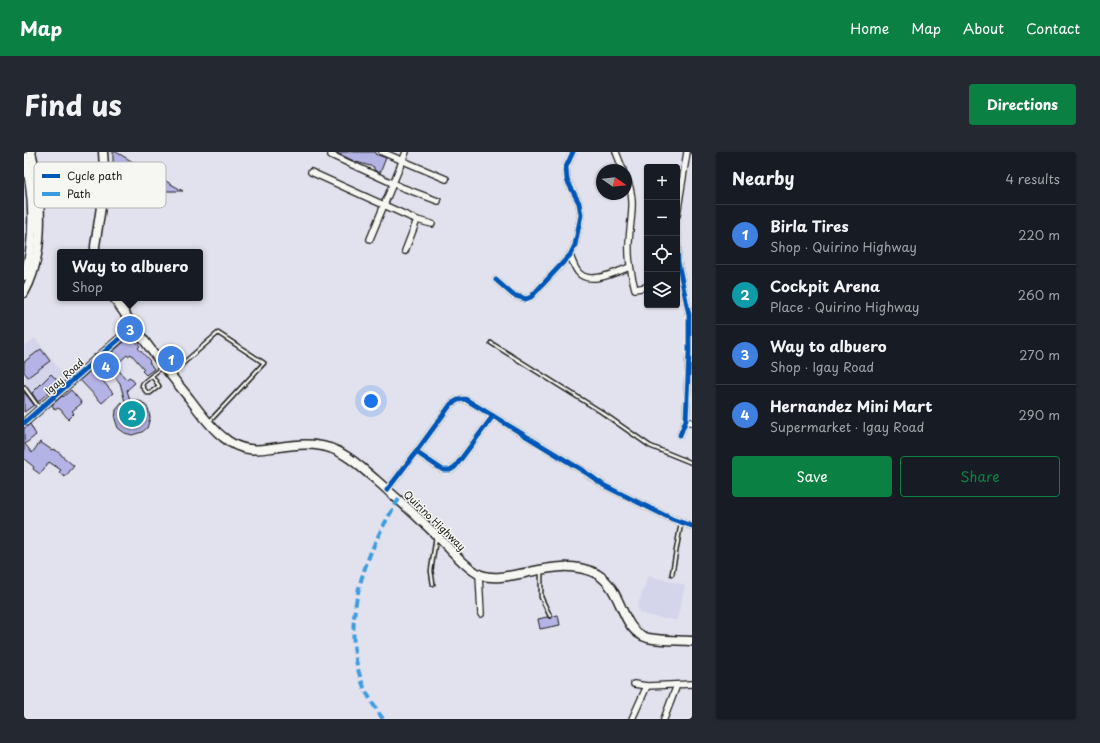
<!DOCTYPE html>
<html lang="en">
<head>
<meta charset="utf-8">
<style>
	body { margin:0; font-family:"Playpen Sans",sans-serif; background:#242831; color:#f1f3f6 }
	.controls { position:absolute; right:12px; top:12px; display:grid; overflow:hidden; border-radius:4px; box-shadow:0 1px 3px #0004 }
	.controls button { width:36px; height:36px; display:grid; place-items:center; padding:0; border:0; border-bottom:1px solid #363941; background:#171b24; color:#f1f3f6; font:20px sans-serif }
	.compass { position:absolute; left:572px; top:12px; width:36px; height:36px; border-radius:50%; background:#171b24; box-shadow:0 1px 3px #0004; rotate:104deg }
	.you { position:absolute; left:347px; top:249px; width:14px; height:14px; margin:-10px; border:3px solid #fff; border-radius:50%; background:#1a73e8; box-shadow:0 0 0 6px #1a73e833 }
	.badge { display:grid; place-items:center; width:26px; height:26px; border-radius:50%; background:#0b8043; color:#fff; font-size:13px; font-weight:700 }
	.pin { position:absolute; translate:-50% -50%; border:2px solid #fff; box-shadow:0 1px 4px #0006 }
	.popup { position:absolute; left:33px; top:97px; width:146px; height:52px; box-sizing:border-box; display:grid; place-content:center; border-radius:4px; background:#171b24; filter:drop-shadow(0 1px 3px #0005); font-size:13px; white-space:nowrap; color:#9ea1a6 }
	.popup b { font-size:15px; color:#f1f3f6 }
	.popup::after { content:''; position:absolute; left:50%; top:100%; margin-left:-8px; border:8px solid transparent; border-top-color:#171b24 }
	.list { margin:0; padding:0; list-style:none }
	h2 { display:flex; justify-content:space-between; align-items:center; height:52px; margin:0; padding:0 16px; font-size:17px }
	h2 small { font-size:13px; font-weight:400; color:#9ea1a6 }
	.list li { display:grid; grid-template-columns:26px 1fr auto; gap:12px; align-items:center; box-sizing:border-box; height:60px; padding:0 16px; border-top:1px solid #363941 }
	.list b { display:block; font-size:15px; white-space:nowrap }
	.list p { margin:0; font-size:13px; white-space:nowrap; color:#9ea1a6 }
	.list em { font-size:13px; font-style:normal; color:#9ea1a6 }
	.actions { display:flex; gap:8px; padding:12px 16px }
	.actions a { flex:1; padding:9px 0; border:1px solid #0b8043; border-radius:4px; text-align:center; font-size:14px; color:#0b8043 }
	.actions .main { background:#0b8043; color:#fff }
	.icon { flex:none; width:22px; height:22px; fill:none; stroke:currentColor; stroke-width:2; stroke-linecap:round; stroke-linejoin:round }
	.map { position:relative; flex:none; width:668px; height:567px; overflow:hidden; border-radius:4px }
	header { display:flex; align-items:center; gap:24px; box-sizing:border-box; height:56px; padding:0 20px; background:#0b8043; color:#fff }
	header strong { font-size:19px }
	nav { display:flex; gap:22px; margin-inline-start:auto; font-size:14px }
	.intro { display:flex; align-items:center; justify-content:space-between; box-sizing:border-box; height:96px; padding:0 24px }
	h1 { margin:0; font-size:28px }
	.button { padding:10px 18px; border-radius:4px; background:#0b8043; color:#fff; font-size:14px; font-weight:700 }
	main { display:flex; gap:24px; padding:0 24px }
	aside { flex:1; background:#171b24; border-radius:4px; box-shadow:0 1px 3px #0004 }
	.map>svg:first-child { display:block }
	.built { fill:#d4d4eb }
	.building { fill:#b4b3e5; stroke:#1c1c1c }
	.lines { fill:none; stroke-linecap:round; stroke-linejoin:round }
	.service-casing { stroke:#1c1c1c; stroke-width:5.5 }
	.minor-casing { stroke:#1c1c1c; stroke-width:8 }
	.tertiary-casing { stroke:#1c1c1c; stroke-width:10 }
	.secondary-casing { stroke:#1c1c1c; stroke-width:11 }
	.primary-casing { stroke:#1c1c1c; stroke-width:11 }
	.service { stroke:#f6f6f2; stroke-width:2.5 }
	.minor { stroke:#f6f6f2; stroke-width:5.5 }
	.tertiary { stroke:#f6f6f2; stroke-width:7 }
	.secondary { stroke:#f6f6f2; stroke-width:8 }
	.primary { stroke:#f6f6f2; stroke-width:8 }
	.quiet { stroke:#3c9bdf; stroke-width:4; stroke-dasharray:8 4; stroke-linecap:butt }
	.cycleway-casing { stroke:#f6f6f2; stroke-width:8 }
	.cycleway { stroke:#0057b8; stroke-width:5 }
	.labels { text-anchor:middle; dominant-baseline:central; stroke-width:3; stroke-linejoin:round; paint-order:stroke }
	.street-label { font-size:10px; fill:#1c1c1c; stroke:#f6f6f2 }
	.key { fill:#f6f6f2; stroke:#b5b5b2; stroke-width:1 }
	.key-label { font-size:11px; fill:#1c1c1c }
</style>
</head>
<body>
<header>
<strong>Map</strong>
<nav><a>Home</a><a>Map</a><a>About</a><a>Contact</a></nav>
</header>
<div class="intro"><h1>Find us</h1><a class="button">Directions</a></div>
<main>
<div class="map">
<svg width="668" height="567" viewBox="0 0 668 567">
	<rect width="100%" height="100%" fill="#e2e2ee"/>
	<filter id="ink" filterUnits="userSpaceOnUse"><feTurbulence type="fractalNoise" baseFrequency=".025" numOctaves="2"/><feDisplacementMap in="SourceGraphic" scale="8" xChannelSelector="R" yChannelSelector="G"/><feConvolveMatrix kernelMatrix="1 2 1 2 8 2 1 2 1" color-interpolation-filters="sRGB"/></filter>
	<g filter="url(#ink)">
		<g class="built">
			<path d="M11 186 42 226 1 262 0 194Z"/>
			<path d="M624 424 661 433 653 468 639 467 616 461 613 455Z"/>
		</g>
		<g class="building">
			<path d="M89 0H92L159 39H89Z"/>
			<path d="M311 0H352L351 2 362 6 356 21 350 18V15L332 10Z"/>
			<path d="M107 184 116 194 114 196 126 209 125 210 130 217 122 223 118 219 120 217 107 202 104 204 103 203 91 214 102 227 106 225 111 231 103 238 106 249 109 248 118 250 124 256 126 266 123 276 118 280 108 283 101 281 94 276 91 267 92 258 98 251 103 257 96 231 87 220 78 228 89 241 78 251 56 228 74 212 77 215 90 203 87 201Z"/>
			<path d="M17 197 26 209 4 225 0 220V210Z"/>
			<path d="M27 222 35 230 14 250 8 241Z"/>
			<path d="M47 238 58 251 48 259 50 261 44 267 37 258 34 256 31 258 28 253 38 244 39 245Z"/>
			<path d="M0 240 10 253 0 260Z"/>
			<path d="M6 272 12 283 1 292 8 301 16 290 28 298 29 297 37 302V303L50 314 41 325 35 320 37 318 25 310 16 322 9 317 10 315 0 307V276Z"/>
			<path d="M534 463 536 473 516 477 514 467 523 465 527 467 529 464Z"/>
		</g>
		<g class="lines">
			<defs>
				<g id="service">
					<path d="M467 191 576 259 626 294 668 311"/>
					<path d="M148 221 194 181 240 211 185 270"/>
					<path d="M128 224 135 234 126 241H123L118 234 119 231 138 215"/>
					<path d="M0 235 16 257"/>
					<path d="M517 419V445L526 464"/>
					<path d="M648 422 657 371"/>
					<path d="M409 432 407 419 412 385"/>
				</g>
				<g id="minor">
					<path d="M358 0 422 27"/>
					<path d="M592 0 599 18"/>
					<path d="M307 3 377 35 414 49"/>
					<path d="M287 20 393 68 408 72"/>
					<path d="M602 24C613 50 606 65 605 91 604 107 607 122 611 137L623 135"/>
					<path d="M653 63 663 0"/>
					<path d="M346 87 382 0"/>
					<path d="M653 90 654 110 665 163V201L662 268 656 283"/>
					<path d="M381 99 393 68"/>
					<path d="M546 103C548 108 550 115 554 120 565 134 592 120 606 115"/>
					<path d="M472 128 489 143 502 147 507 145 546 103 551 93 557 63 555 51 543 28 542 15 549 0"/>
					<path d="M469 264 561 320 581 334 648 367 668 374"/>
					<path d="M662 268 668 271"/>
					<path d="M363 338 392 300 427 252 434 248 441 247 469 264 431 315 426 318H419L392 300"/>
					<path d="M455 423 457 462"/>
					<path d="M610 532 623 534 668 532"/>
					<path d="M608 567 623 534"/>
					<path d="M640 567 653 533"/>
				</g>
				<path id="tertiary" d="M0 271 110 174"/>
				<g id="secondary">
					<path d="M0 4C10 38 12 90 0 124"/>
					<path d="M0 141C22 103 18 40 7 0"/>
				</g>
				<g id="primary">
					<path d="M71 100V94C76 60 82 34 79 0"/>
					<path d="M90 146C113 180 139 214 165 246 175 259 186 275 199 285 206 291 216 296 225 297 235 299 245 296 255 295 278 291 302 290 322 304 332 310 341 319 351 327 370 344 390 361 408 379 420 390 443 418 457 423 468 427 479 425 490 423 517 418 546 408 573 422 600 438 596 479 624 486 638 489 654 488 668 489"/>
				</g>
			</defs>
			<use href="#service" class="service-casing"/>
			<use href="#minor" class="minor-casing"/>
			<use href="#tertiary" class="tertiary-casing"/>
			<use href="#secondary" class="secondary-casing"/>
			<use href="#primary" class="primary-casing"/>
			<use href="#service" class="service"/>
			<use href="#minor" class="minor"/>
			<use href="#tertiary" class="tertiary"/>
			<use href="#secondary" class="secondary"/>
			<use href="#primary" class="primary"/>
			<path class="quiet" d="M359 567C350 554 340 539 336 524 317 463 342 399 375 347"/>
			<defs>
				<g id="cycleway">
					<path d="M653 90 654 110 665 163V201L662 268 656 283"/>
					<path d="M472 128 489 143 502 147 507 145 546 103 551 93 557 63 555 51 543 28 542 15 549 0"/>
					<path d="M469 264 561 320 581 334 648 367 668 374"/>
					<path d="M0 271 110 174"/>
					<path d="M363 338 392 300 427 252 434 248 441 247 469 264 431 315 426 318H419L392 300"/>
				</g>
			</defs>
			<use href="#cycleway" class="cycleway-casing"/>
			<use href="#cycleway" class="cycleway"/>
		</g>
	</g>
	<g class="labels">
		<g class="street-label">
			<text transform="translate(40 224) rotate(-42)">Igay Road</text>
			<text transform="translate(411 368) rotate(44)">Quirino Highway</text>
		</g>
	</g>
	<rect x="10" y="10" width="132" height="46" rx="6" class="key"/>
	<rect x="18" y="22" width="18" height="4" fill="#0057b8"/>
	<rect x="18" y="40" width="18" height="4" fill="#3c9bdf"/>
	<g class="key-label">
		<text x="43" y="28">Cycle path</text>
		<text x="43" y="46">Path</text>
	</g>
</svg>
<div class="controls">
<button>+</button>
<button>−</button>
<button><svg class="icon" aria-label="locate" viewBox="0 0 24 24"><circle cx="12" cy="12" r="6"/><path d="M12 2v4M12 18v4M2 12h4M18 12h4"/></svg></button>
<button><svg class="icon" aria-label="layers" viewBox="0 0 24 24"><path d="M12 4l9 5-9 5-9-5zM3 14l9 5 9-5"/></svg></button>
</div>
<svg class="compass" viewBox="-18 -18 36 36"><path d="M0-13l5 13h-10z" fill="#e53935"/><path d="M0 13l5-13h-10z" fill="#9ea1a6"/></svg>
<div class="you"></div>
<div class="pin badge" style="left:147px;top:207px;background:#3f7fe0">1</div>
<div class="pin badge" style="left:108px;top:262px;background:#0f9aa8">2</div>
<div class="pin badge" style="left:106px;top:177px;background:#3f7fe0">3</div>
<div class="popup"><b>Way to albuero</b>Shop</div>
<div class="pin badge" style="left:82px;top:214px;background:#3f7fe0">4</div>
</div>
<aside>
<h2>Nearby<small>4 results</small></h2>
<ul class="list">
<li><span class="badge" style="background:#3f7fe0">1</span><div><b>Birla Tires</b><p>Shop · Quirino Highway</p></div><em>220 m</em></li>
<li><span class="badge" style="background:#0f9aa8">2</span><div><b>Cockpit Arena</b><p>Place · Quirino Highway</p></div><em>260 m</em></li>
<li><span class="badge" style="background:#3f7fe0">3</span><div><b>Way to albuero</b><p>Shop · Igay Road</p></div><em>270 m</em></li>
<li><span class="badge" style="background:#3f7fe0">4</span><div><b>Hernandez Mini Mart</b><p>Supermarket · Igay Road</p></div><em>290 m</em></li>
</ul>
<div class="actions"><a class="main">Save</a><a>Share</a></div>
</aside>
</main>
</body>
</html>
